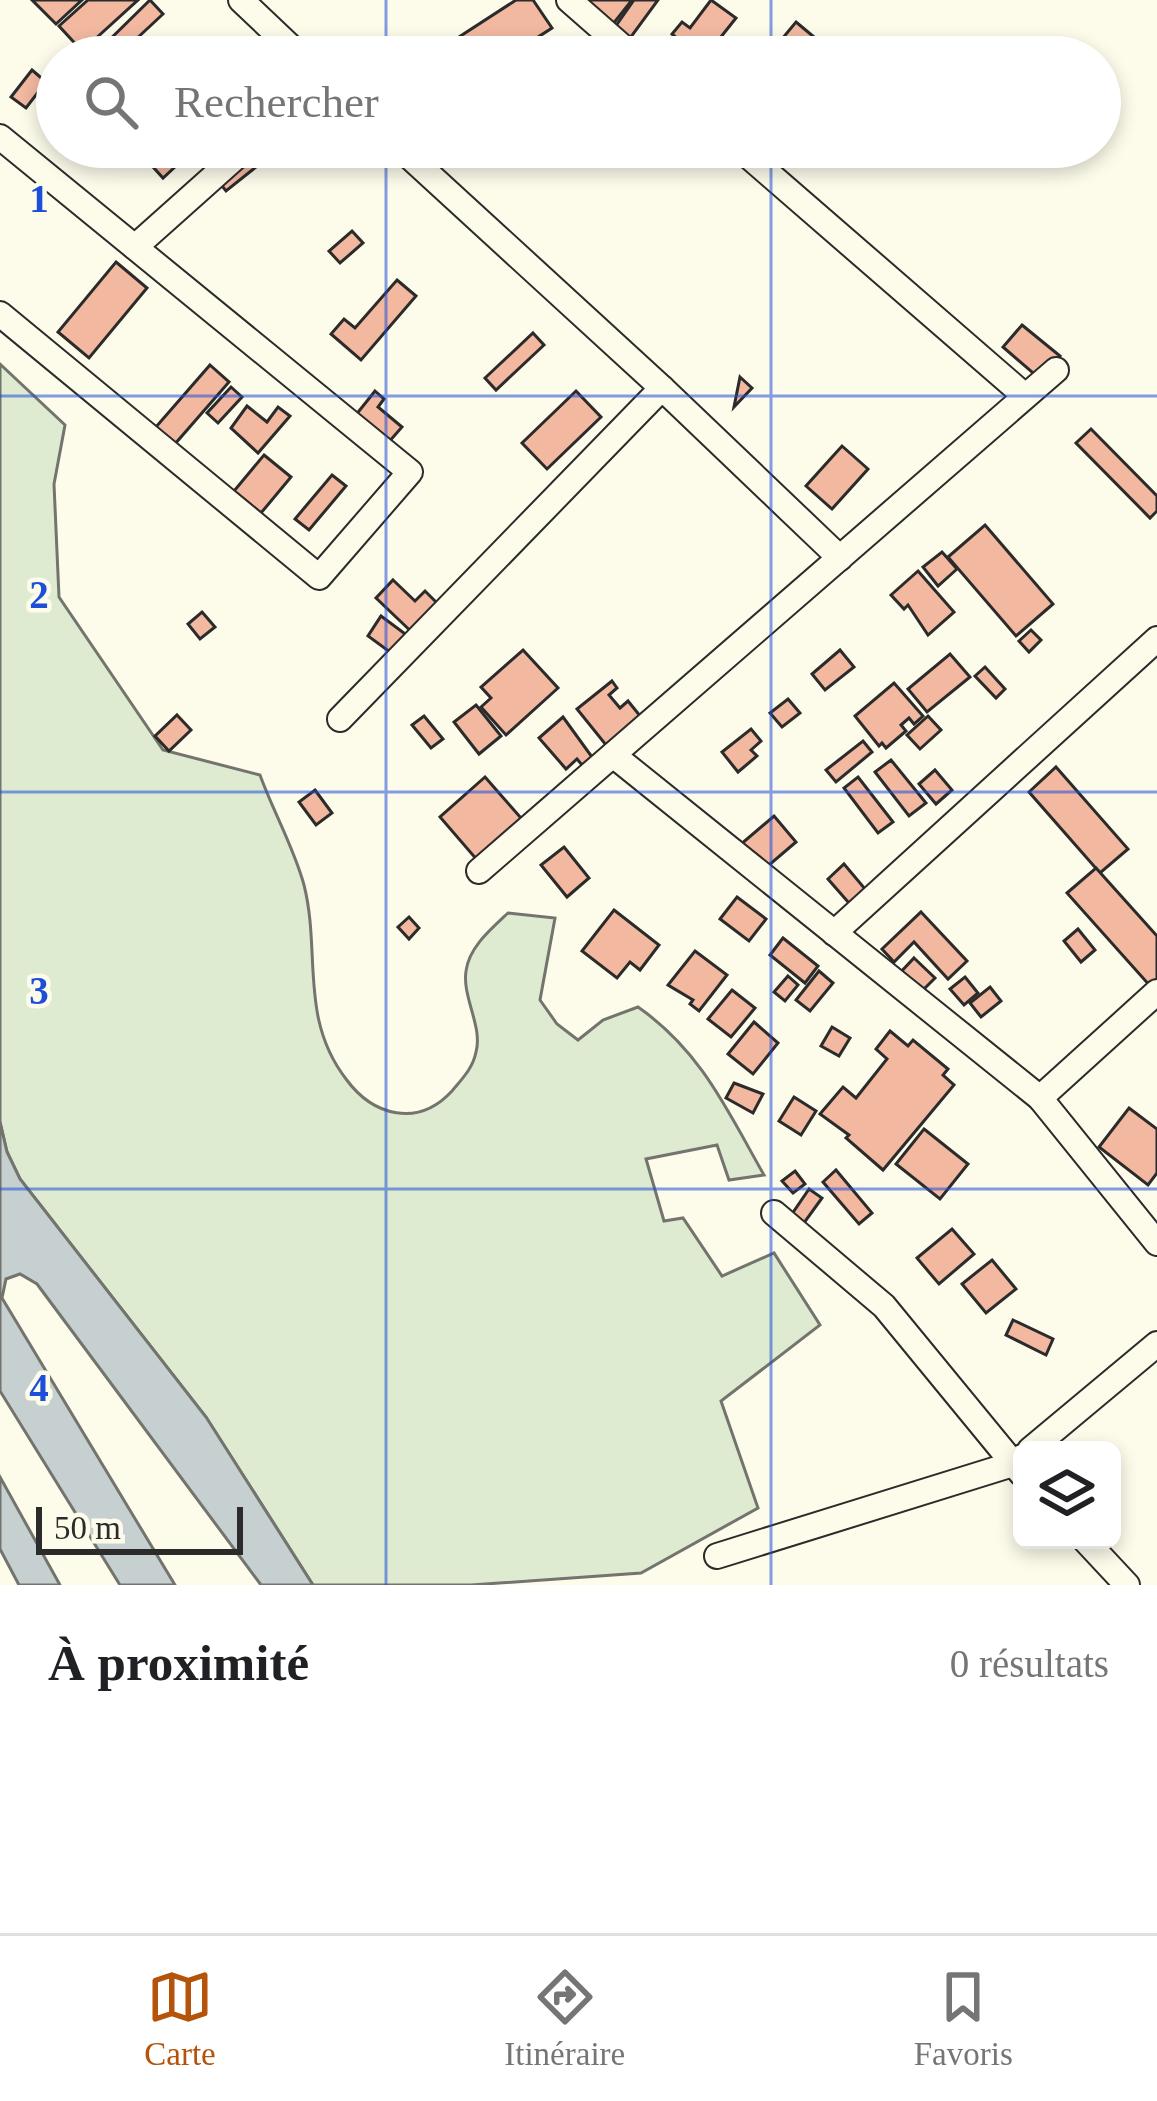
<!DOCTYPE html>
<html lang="fr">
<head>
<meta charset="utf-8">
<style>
	body { margin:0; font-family:Georgia,serif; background:#f2f2f2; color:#202124 }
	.controls { position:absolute; right:36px; bottom:36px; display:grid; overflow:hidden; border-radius:18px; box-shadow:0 6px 18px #0003 }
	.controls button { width:108px; height:108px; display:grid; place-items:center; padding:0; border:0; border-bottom:3px solid #e0e0e0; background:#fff; color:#202124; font:60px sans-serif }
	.scale { position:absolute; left:36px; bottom:30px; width:207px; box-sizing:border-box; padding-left:12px; border:6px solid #2b2b2b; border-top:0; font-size:33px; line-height:42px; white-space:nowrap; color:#2b2b2b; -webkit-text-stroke:9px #fdfbea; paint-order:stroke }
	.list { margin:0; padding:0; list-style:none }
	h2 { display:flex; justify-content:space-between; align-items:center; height:156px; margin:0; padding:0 48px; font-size:51px }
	h2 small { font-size:39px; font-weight:400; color:#757577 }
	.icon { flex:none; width:66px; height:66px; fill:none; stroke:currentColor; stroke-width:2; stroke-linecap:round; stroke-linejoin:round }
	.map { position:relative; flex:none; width:1157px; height:1585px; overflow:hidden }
	.search { position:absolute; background:#fff; box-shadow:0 6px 18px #0003; left:36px; right:36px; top:36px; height:132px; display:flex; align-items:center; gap:30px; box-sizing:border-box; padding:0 42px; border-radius:66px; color:#757577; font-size:45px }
	.sheet { height:348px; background:#fff }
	nav { display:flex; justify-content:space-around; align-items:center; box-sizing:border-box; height:168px; border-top:3px solid #e0e0e0; background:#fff; font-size:33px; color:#757577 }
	nav a { display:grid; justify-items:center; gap:6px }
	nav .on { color:#b45309 }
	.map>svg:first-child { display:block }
	.green { fill:#deebd1; stroke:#74746e; stroke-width:3 }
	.water { fill:#c7d0d0; stroke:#74746e; stroke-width:3 }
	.building { fill:#f2b8a0; stroke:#2b2b2b; stroke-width:3 }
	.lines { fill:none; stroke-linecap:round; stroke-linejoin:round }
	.street-casing { stroke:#2b2b2b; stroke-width:28 }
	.street { stroke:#fdfbea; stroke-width:24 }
	.grid { fill:none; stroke:#1d4ed8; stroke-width:3; stroke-opacity:0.55 }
	.grid-label { font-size:39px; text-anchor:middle; font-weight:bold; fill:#1d4ed8; stroke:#fdfbea; stroke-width:9; stroke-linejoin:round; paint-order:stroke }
</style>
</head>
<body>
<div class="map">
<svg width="1157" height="1585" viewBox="0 0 1157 1585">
	<rect width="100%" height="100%" fill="#fdfbea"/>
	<path class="green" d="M0 364 65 425 54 484 59 597 163 750 260 775C273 811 294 848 304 885 321 952 299 1018 346 1079 373 1116 418 1128 452 1091 462 1079 473 1068 476 1052 483 1027 462 997 466 971 469 947 492 928 508 913L555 918 540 1000 557 1024 578 1040 603 1020 638 1007C701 1051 727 1110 764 1175L729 1180 717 1145 646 1159 664 1221 683 1218 722 1276 774 1253 820 1325 721 1401 758 1508 641 1573 471 1585H313L206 1417 20 1179 7 1152 0 1122Z"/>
	<g class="water">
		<path d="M0 1122 7 1152 20 1179 206 1417 313 1585H261L37 1284 20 1274 6 1279 2 1298 175 1585H120L0 1391Z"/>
		<path d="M0 1477 60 1585H19L0 1549Z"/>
	</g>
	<g class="building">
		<path d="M32 0H82L56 24Z"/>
		<path d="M88 0H138L82 51 59 26Z"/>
		<path d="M150 0 163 14 133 42 129 38 114 53 117 57H92Z"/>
		<path d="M516 0H533L552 28 507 57H471L459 37Z"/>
		<path d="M584 0H632L613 24Z"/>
		<path d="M634 0H658L628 41 613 30Z"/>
		<path d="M711 0 736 18 705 57H667L680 41 672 34 682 22 690 28Z"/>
		<path d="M796 22 826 47 818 57H767Z"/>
		<path d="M445 40 454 57H425L422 52Z"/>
		<path d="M32 70 46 82 26 108 11 97Z"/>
		<path d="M196 147H281L226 191 193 149Z"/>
		<path d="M167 156 176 166 163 178 154 168Z"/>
		<path d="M352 231 363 243 340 263 329 251Z"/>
		<path d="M116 262 147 288 89 358 58 332Z"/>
		<path d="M397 280 416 296 361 360 331 334 344 319 355 328Z"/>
		<path d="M1022 325 1060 356 1040 379 1003 347Z"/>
		<path d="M533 333 544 345 496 390 485 378Z"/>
		<path d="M210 365 229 382 174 445 155 428Z"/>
		<path d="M740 377 752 388 734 407Z"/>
		<path d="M231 387 242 397 218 423 207 413Z"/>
		<path d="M375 391 384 399 378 407 402 427 388 443 355 416Z"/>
		<path d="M576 391 601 417 547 469 522 443Z"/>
		<path d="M247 406 267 422 278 407 290 416 258 453 231 428Z"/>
		<path d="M1091 429 1157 496V511L1150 518 1076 443Z"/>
		<path d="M842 446 868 469 832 509 806 486Z"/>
		<path d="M264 455 291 477 261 513 234 491Z"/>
		<path d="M332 475 346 486 309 530 295 519Z"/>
		<path d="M985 525 1053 604 1016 636 948 557Z"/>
		<path d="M942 552 957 569 938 586 923 567Z"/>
		<path d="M918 571 954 612 928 635 908 605 904 609 891 595Z"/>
		<path d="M393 580 415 601 425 591 446 612 419 639 376 598Z"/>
		<path d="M202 612 215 627 200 639 188 624Z"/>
		<path d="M381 616 412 639 398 658 368 636Z"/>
		<path d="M1031 630 1041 640 1029 652 1019 641Z"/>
		<path d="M523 650 558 688 506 735 481 707 491 698 481 687Z"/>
		<path d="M840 650 854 667 825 690 812 674Z"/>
		<path d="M950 654 970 677 927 712 908 689Z"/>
		<path d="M985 667 1005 689 996 698 975 676Z"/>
		<path d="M612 681 617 688 609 695 620 708 628 701 641 717 606 745 577 709Z"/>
		<path d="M894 683 923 716 914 724 909 718 901 725 906 731 886 748 882 743 879 746 855 716Z"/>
		<path d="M788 699 800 713 782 727 770 713Z"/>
		<path d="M476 705 501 736 479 754 454 722Z"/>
		<path d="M177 715 191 730 169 751 155 736Z"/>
		<path d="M424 716 443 739 431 748 412 725Z"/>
		<path d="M928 716 941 730 920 749 907 735Z"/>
		<path d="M563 717 592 757 582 765 577 759 566 769 539 738Z"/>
		<path d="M751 729 761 741 751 750 757 756 738 772 722 752Z"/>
		<path d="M863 741 872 752 836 782 826 770Z"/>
		<path d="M891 760 926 803 909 816 875 772Z"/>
		<path d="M1056 767 1128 849 1100 873 1029 792Z"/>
		<path d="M935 770 952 790 936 804 919 784Z"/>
		<path d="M485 777 536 835 490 875 440 817Z"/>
		<path d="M858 777 893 822 878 833 844 788Z"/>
		<path d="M315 790 332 813 316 825 299 802Z"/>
		<path d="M774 816 796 842 762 871 740 845Z"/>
		<path d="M564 847 589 878 567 897 541 865Z"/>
		<path d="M844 864 871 896 855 910 828 879Z"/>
		<path d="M1096 868 1157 936V982L1151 987 1067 893Z"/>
		<path d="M737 897 766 919 749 941 720 919Z"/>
		<path d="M614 910 659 945 640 970 630 962 617 978 582 951Z"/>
		<path d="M921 912 967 961 948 979 914 942 894 962 882 949Z"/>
		<path d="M409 917 419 928 409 939 398 927Z"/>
		<path d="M1078 929 1095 950 1081 962 1064 941Z"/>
		<path d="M783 938 818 966 805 983 770 955Z"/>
		<path d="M695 951 727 975 699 1011 690 1004 693 1000 668 985Z"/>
		<path d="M914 958 935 978 918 995 898 975Z"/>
		<path d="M819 971 833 983 810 1011 796 1000Z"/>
		<path d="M788 976 798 985 785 1001 774 992Z"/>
		<path d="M965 977 978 993 964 1005 950 989Z"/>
		<path d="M990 987 1001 1001 981 1017 970 1003Z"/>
		<path d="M732 990 755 1008 731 1037 708 1019Z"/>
		<path d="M754 1022 778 1043 753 1074 728 1054Z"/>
		<path d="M832 1027 850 1038 839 1056 821 1046Z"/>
		<path d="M890 1031 908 1046 913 1040 948 1069 943 1075 954 1085 883 1170 846 1138 849 1135 820 1114 843 1087 856 1098 887 1059 876 1049Z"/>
		<path d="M734 1083 763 1094 753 1113 726 1098Z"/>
		<path d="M794 1097 816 1111 801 1135 779 1121Z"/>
		<path d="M1129 1108 1157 1129V1173L1148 1185 1099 1147Z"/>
		<path d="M924 1129 968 1164 940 1199 896 1164Z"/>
		<path d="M836 1170 872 1213 859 1224 823 1182Z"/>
		<path d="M795 1171 805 1184 793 1193 782 1181Z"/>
		<path d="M809 1189 822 1198 804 1223 792 1214Z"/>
		<path d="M952 1229 974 1254 939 1284 917 1258Z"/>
		<path d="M992 1260 1016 1289 986 1313 962 1284Z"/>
		<path d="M1013 1320 1053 1339 1046 1355 1006 1335Z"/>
	</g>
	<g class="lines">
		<defs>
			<g id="street">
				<path d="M241 0 301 57"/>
				<path d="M569 0 634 57"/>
				<path d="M0 137 410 472 319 577 0 314"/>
				<path d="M399 147 662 388 840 558"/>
				<path d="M738 147 1025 396"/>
				<path d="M135 247 247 147"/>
				<path d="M340 719 662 388"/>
				<path d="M613 755 1040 1098 1157 1243"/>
				<path d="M479 871 1056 370"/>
				<path d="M834 933 1157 639"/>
				<path d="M1040 1098 1157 992"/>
				<path d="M774 1213 884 1306 1022 1474"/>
				<path d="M1030 1450 1157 1344"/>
				<path d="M1085 1540 1127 1585"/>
				<path d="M717 1556 1013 1464 1022 1457"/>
			</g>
		</defs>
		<use href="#street" class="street-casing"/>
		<use href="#street" class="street"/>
	</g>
	<path class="grid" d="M386 0V57M771 0V57M386 147V1585M771 147V1585M0 396H1157M0 792H1157M0 1189H1157"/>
	<g class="grid-label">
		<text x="39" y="212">1</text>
		<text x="39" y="608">2</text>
		<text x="39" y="1004">3</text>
		<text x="39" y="1401">4</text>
	</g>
</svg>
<div class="controls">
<button><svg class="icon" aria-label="layers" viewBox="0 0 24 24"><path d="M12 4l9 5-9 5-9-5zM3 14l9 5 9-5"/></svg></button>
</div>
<div class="scale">50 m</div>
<div class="search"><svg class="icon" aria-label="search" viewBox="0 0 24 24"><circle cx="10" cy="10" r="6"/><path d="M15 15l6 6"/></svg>Rechercher</div>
</div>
<section class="sheet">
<h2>À proximité<small>0 résultats</small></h2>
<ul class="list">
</ul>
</section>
<nav>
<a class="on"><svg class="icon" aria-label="map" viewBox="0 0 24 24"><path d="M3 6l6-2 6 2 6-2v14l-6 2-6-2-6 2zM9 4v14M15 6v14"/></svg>Carte</a>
<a><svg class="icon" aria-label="directions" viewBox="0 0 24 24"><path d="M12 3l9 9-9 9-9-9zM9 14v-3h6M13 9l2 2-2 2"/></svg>Itinéraire</a>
<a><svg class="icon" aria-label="saved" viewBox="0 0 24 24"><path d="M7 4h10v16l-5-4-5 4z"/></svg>Favoris</a>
</nav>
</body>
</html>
